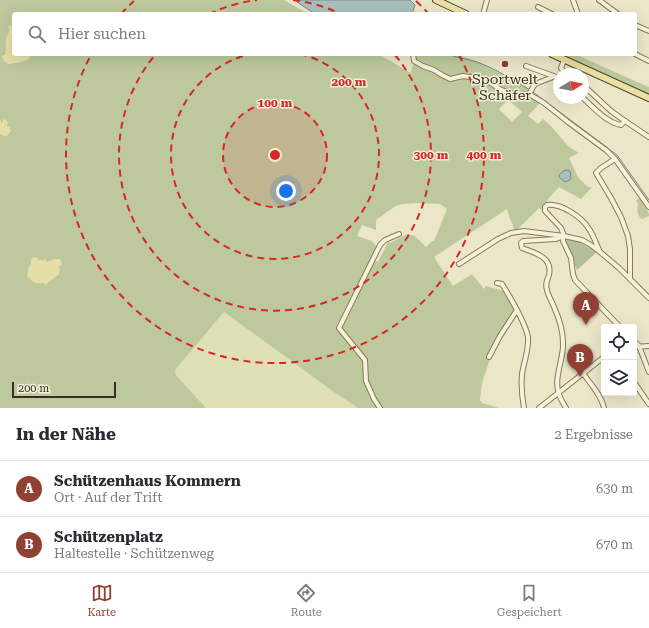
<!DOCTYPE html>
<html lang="de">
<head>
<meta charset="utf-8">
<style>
	body { margin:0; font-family:"Roboto Serif",serif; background:#f2f2f3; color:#2b2b33 }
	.controls { position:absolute; right:12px; bottom:12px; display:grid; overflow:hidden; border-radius:4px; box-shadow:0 4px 16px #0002 }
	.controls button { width:36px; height:36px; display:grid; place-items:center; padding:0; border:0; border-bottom:1px solid #e1e1e2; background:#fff; color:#2b2b33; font:20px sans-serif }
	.compass { position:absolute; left:553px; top:68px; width:36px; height:36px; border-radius:50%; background:#fff; box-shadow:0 4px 16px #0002; rotate:80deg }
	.scale { position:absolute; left:12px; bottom:10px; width:104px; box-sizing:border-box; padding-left:4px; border:2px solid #372f21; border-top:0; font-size:11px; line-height:14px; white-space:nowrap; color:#372f21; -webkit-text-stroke:3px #f3efd7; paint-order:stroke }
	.you { position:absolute; left:286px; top:191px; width:14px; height:14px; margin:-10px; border:3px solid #fff; border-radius:50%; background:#1a73e8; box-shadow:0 0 0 6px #1a73e833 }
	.badge { display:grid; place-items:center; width:26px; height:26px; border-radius:50%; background:#904133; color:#fff; font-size:13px; font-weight:700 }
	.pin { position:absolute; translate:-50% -33px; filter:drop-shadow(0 1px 2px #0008) }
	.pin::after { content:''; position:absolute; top:21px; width:14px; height:12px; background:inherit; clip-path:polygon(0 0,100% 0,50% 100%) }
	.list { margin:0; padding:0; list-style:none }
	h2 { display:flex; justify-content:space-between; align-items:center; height:52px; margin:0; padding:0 16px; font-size:17px }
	h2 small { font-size:13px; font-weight:400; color:#7c7c81 }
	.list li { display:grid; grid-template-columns:26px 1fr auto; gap:12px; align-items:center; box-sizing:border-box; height:56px; padding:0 16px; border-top:1px solid #e1e1e2 }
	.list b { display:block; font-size:15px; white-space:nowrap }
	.list p { margin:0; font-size:13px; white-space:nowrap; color:#7c7c81 }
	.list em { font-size:13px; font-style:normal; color:#7c7c81 }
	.icon { flex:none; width:22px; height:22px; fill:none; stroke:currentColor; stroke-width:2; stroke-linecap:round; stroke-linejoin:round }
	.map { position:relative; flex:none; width:649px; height:408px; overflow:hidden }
	.search { position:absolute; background:#fff; box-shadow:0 4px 16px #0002; left:12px; right:12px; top:12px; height:44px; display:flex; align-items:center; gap:10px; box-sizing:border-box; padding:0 14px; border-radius:4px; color:#7c7c81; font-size:15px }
	.sheet { height:164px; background:#fff }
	nav { display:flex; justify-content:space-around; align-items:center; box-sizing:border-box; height:56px; border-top:1px solid #e1e1e2; background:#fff; font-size:11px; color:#7c7c81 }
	nav a { display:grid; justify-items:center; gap:2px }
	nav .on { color:#904133 }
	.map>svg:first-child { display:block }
	.farmland { fill:#e0e0b6 }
	.green { fill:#bdc99c; fill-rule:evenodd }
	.sand { fill:#e5dea7 }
	.cemetery { fill:#b4be9a }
	.water { fill:#a8c0bc; stroke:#6f8d8b }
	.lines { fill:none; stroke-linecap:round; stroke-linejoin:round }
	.stream { stroke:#6f8d8b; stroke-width:1 }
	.street-casing { stroke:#86795e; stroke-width:6 }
	.primary-casing { stroke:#544732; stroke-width:8 }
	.street { stroke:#f6f2da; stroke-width:4 }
	.primary { stroke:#ebe0a3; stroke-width:6 }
	.ring { fill:none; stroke:#d62828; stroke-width:2; stroke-dasharray:7 5 }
	.poi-dot { fill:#904133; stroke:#f3efd7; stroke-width:1.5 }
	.labels { text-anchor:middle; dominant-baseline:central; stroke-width:3; stroke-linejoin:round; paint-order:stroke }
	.poi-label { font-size:14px; fill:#372f21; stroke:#f3efd7 }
	.centre { fill:#d62828; stroke:#f3efd7; stroke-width:2 }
	.ring-label { font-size:12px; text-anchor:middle; font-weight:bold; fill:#d62828; stroke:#f3efd7; stroke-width:3; stroke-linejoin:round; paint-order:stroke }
</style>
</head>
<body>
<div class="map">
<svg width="649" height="408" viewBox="0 0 649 408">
	<rect width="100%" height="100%" fill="#ebe6c8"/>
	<path class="farmland" d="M224 312 331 390 358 408H206L176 375 175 370Z"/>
	<g class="green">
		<path d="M0 0H284L308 14H14V28L12 26 6 38V50L5 55 2 56 8 64 21 62 29 59 30 54H378L411 73 415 54H456L478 62 527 87 532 98 540 103 528 116 538 124 543 119 551 126 568 146 579 153 569 158 578 177 588 187H592L581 199 559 187 549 198 541 210 539 208 518 229 515 231 508 213 507 209 434 257 453 286 472 274 484 289 486 286 504 291 515 310 498 338 487 358 490 359 482 383 480 400 482 403 499 408H358L331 390 224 312 175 370 176 375 206 408H0V134L6 136 11 131 9 128 7 127 4 119 3 122 1 123 0 119ZM508 100 522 112 512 122 499 109ZM418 203 440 204 447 209 434 241 431 242 426 247 415 236 407 234 390 243 388 242 378 262 375 260 378 249 372 241 357 236 362 225 376 230V220L387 212 396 206 402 204ZM38 260 47 262 52 261 59 267V274L48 282 44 283 29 267Z"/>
		<path d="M559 54H575L644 85 649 87V95Z"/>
		<path d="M640 197 649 214V216L642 219C636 215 638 210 638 204L636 201Z"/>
	</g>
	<g class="sand">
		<path d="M10 25 14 28V30L11 31V33L14 38V54H30L29 59 28 60 8 64 4 61 2 56 5 55C7 49 5 45 6 39 8 34 11 32 8 27Z"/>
		<path d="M0 119 1 123 3 122 4 119 8 122 7 127 10 126V128L11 131 6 136 0 134Z"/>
		<path d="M36 257 38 259V260L41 261 45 259 47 262 51 261 53 259H60L62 264 59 267 60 271C57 277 50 280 46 285L44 283C37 285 31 281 27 276L28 269 31 265V260L32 258Z"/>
	</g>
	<path class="cemetery" d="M567 239 579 242 597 252 577 270 566 242Z"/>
	<g class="water">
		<path d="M294 0H410L415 5 412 14H315Z"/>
		<path d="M567 170 570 171 571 177 570 180 565 182 559 177V175L563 171Z"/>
	</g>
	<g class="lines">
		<g class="stream">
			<path d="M447 54C457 58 467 59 477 62 496 69 513 80 530 90"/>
			<path d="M533 92 617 155 649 200"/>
		</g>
		<defs>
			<g id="street">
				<path d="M573 0 578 14"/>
				<path d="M599 0 618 14"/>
				<path d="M538 7 552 14"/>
				<path d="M483 14 487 0"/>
				<path d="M635 25 649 31"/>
				<path d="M413 54 414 61 423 66 434 70 442 75 450 79 463 76 485 79 501 90 519 95 529 94"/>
				<path d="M635 54 649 61"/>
				<path d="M564 60 561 68 564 72 566 74"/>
				<path d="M526 66 559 78"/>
				<path d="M583 85 611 111 625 121 649 137"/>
				<path d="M529 94 544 103 568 122 606 150 615 159 649 207"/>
				<path d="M529 94 535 84 553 77"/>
				<path d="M583 98C594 108 606 122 621 125L625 121"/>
				<path d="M615 159 601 168 596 173 611 198 621 217 628 236 630 249V278"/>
				<path d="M564 236 556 239 523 241 521 243 522 248C535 253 553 257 549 275 547 280 545 285 547 290 548 296 552 301 554 307 559 318 563 331 563 343 564 358 553 379 559 394 560 399 564 404 566 408"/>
				<path d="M600 252C596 244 594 236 589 229 582 217 561 203 547 205L545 207V211L561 228 563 233V241L571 258 573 274 575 280 620 327"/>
				<path d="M459 264 498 239 511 233 524 231 564 236 582 240 591 245 600 252 619 268 649 298"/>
				<path d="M497 283 502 284C510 297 525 322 528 337 529 350 524 361 522 374 521 385 522 397 524 408"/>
				<path d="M634 341 639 346 649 372"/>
				<path d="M634 347 649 346"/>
				<path d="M489 357 500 336 517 310"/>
				<path d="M583 373C590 384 601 394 604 408"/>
				<path d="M634 382 649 404"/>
				<path d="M380 408 374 399 366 381 365 360 339 328 380 245 385 240 399 234"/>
				<path d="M539 408 604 357"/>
			</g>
			<g id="primary">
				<path d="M436 0 466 14"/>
				<path d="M552 54 649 98"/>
			</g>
		</defs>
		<use href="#street" class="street-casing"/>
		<use href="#primary" class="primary-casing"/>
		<use href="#street" class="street"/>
		<use href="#primary" class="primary"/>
	</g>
	<circle cx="275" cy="155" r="52" fill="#d62828" fill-opacity=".12"/>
	<g class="ring">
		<circle cx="275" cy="155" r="52"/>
		<path d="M300 54A104 104 0 1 1 250 54"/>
		<path d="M209 14A156 156 0 0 1 257 0M293 0A156 156 0 0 1 341 14M395 55A156 156 0 1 1 155 55"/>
		<path d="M121 14A209 209 0 0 1 134 1M416 1A209 209 0 0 1 429 14M459 55A209 209 0 1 1 91 55"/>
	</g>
	<circle class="poi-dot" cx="505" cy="64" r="4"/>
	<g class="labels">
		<g class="poi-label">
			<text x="505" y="79">Sportwelt<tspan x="505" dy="16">Schäfer</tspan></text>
		</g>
	</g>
	<circle cx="275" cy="155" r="6" class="centre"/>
	<g class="ring-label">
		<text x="349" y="86">200 m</text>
		<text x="275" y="107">100 m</text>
		<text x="431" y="159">300 m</text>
		<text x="484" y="159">400 m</text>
	</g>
</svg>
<div class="controls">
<button><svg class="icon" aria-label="locate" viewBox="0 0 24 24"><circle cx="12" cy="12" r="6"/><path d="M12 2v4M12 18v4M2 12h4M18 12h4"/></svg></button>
<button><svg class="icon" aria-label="layers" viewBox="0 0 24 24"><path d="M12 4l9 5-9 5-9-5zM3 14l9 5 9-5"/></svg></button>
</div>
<svg class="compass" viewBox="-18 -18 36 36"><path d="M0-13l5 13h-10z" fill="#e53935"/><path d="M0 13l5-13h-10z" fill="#7c7c81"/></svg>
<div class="scale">200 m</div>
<div class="you"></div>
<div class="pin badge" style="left:586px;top:325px">A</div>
<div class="pin badge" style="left:580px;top:377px">B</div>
<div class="search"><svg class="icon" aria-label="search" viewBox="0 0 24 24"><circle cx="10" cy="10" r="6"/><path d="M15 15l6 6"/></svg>Hier suchen</div>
</div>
<section class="sheet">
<h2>In der Nähe<small>2 Ergebnisse</small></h2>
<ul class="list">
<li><span class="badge">A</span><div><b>Schützenhaus Kommern</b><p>Ort · Auf der Trift</p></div><em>630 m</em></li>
<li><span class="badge">B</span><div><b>Schützenplatz</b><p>Haltestelle · Schützenweg</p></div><em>670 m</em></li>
</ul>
</section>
<nav>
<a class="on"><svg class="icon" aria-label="map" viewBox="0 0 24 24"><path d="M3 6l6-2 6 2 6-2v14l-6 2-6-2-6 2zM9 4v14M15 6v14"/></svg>Karte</a>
<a><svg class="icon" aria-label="directions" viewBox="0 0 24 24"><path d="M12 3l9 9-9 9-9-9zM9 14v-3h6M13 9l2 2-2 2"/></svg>Route</a>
<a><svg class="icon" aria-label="saved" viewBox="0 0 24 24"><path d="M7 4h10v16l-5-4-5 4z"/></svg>Gespeichert</a>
</nav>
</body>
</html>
